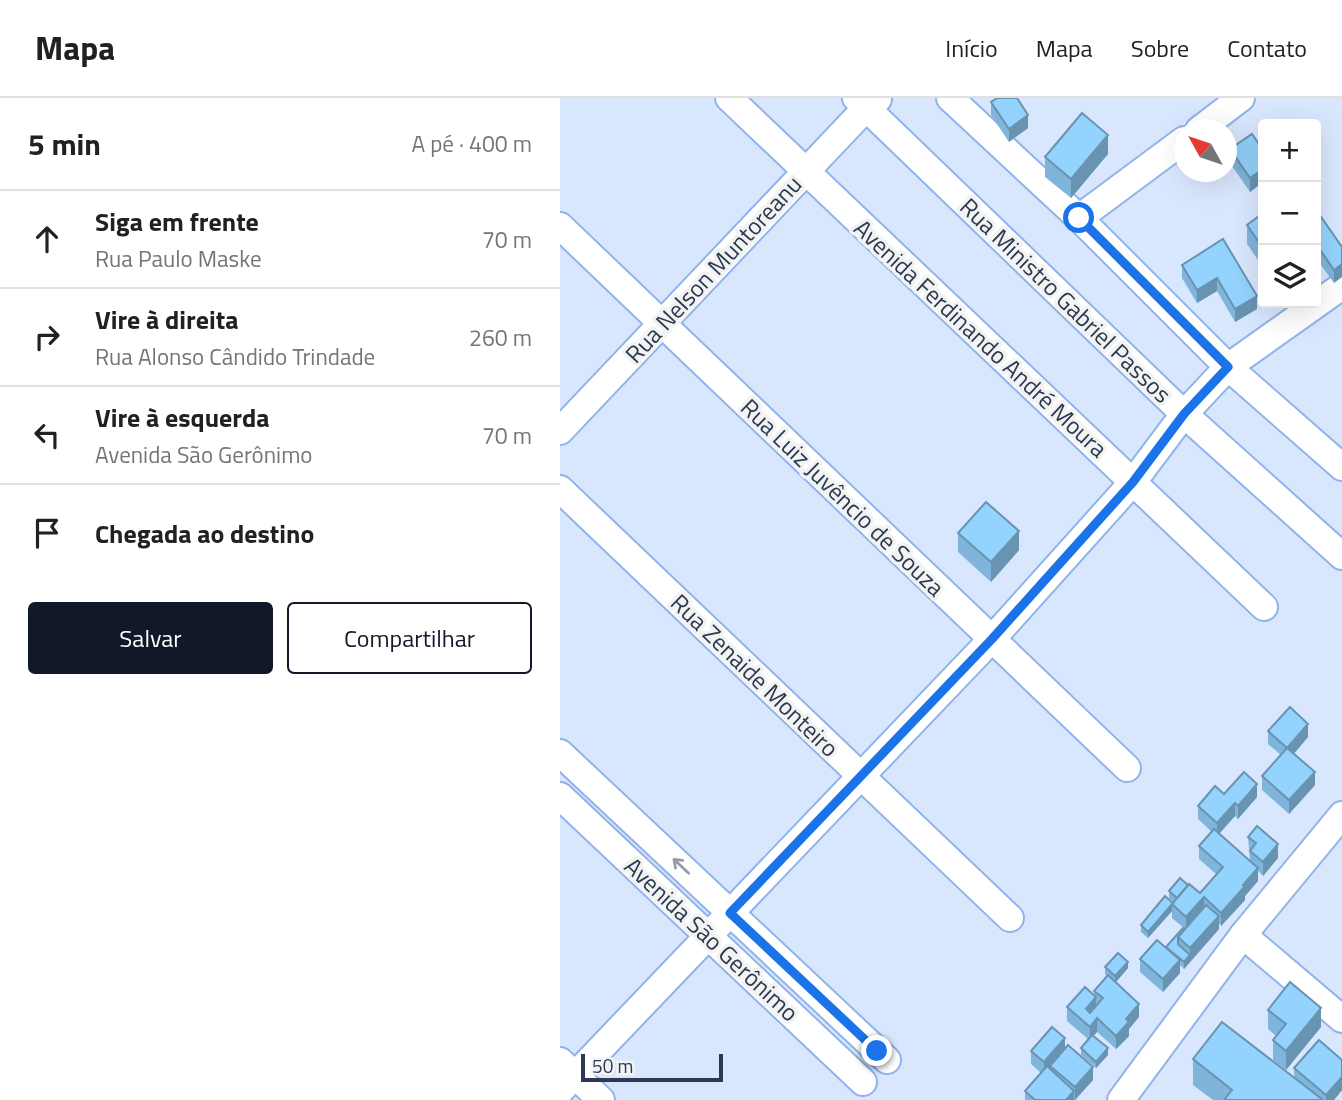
<!DOCTYPE html>
<html lang="pt">
<head>
<meta charset="utf-8">
<style>
	body { margin:0; font-family:"Titillium Web",sans-serif; background:#f6f6f6; color:#202124 }
	.controls { position:absolute; right:21px; top:21px; display:grid; overflow:hidden; border-radius:7px; box-shadow:0 7px 28px #0002 }
	.controls button { width:63px; height:63px; display:grid; place-items:center; padding:0; border:0; border-bottom:2px solid #e0e0e0; background:#fff; color:#202124; font:35px sans-serif }
	.compass { position:absolute; left:614px; top:21px; width:63px; height:63px; border-radius:50%; background:#fff; box-shadow:0 7px 28px #0002; rotate:310deg }
	.scale { position:absolute; left:21px; bottom:18px; width:142px; box-sizing:border-box; padding-left:7px; border:4px solid #2b3a50; border-top:0; font-size:19px; line-height:24px; white-space:nowrap; color:#2b3a50; -webkit-text-stroke:5px #f3f3f3; paint-order:stroke }
	.stop { position:absolute; width:21px; height:21px; margin:-16px; border:5px solid #1a73e8; border-radius:50%; background:#fff }
	.stop.end { background:#1a73e8; border-color:#fff; box-shadow:0 2px 7px #0008 }
	.list { margin:0; padding:0; list-style:none }
	h2 { display:flex; justify-content:space-between; align-items:center; height:91px; margin:0; padding:0 28px; font-size:30px }
	h2 small { font-size:23px; font-weight:400; color:#757577 }
	.list li { display:grid; grid-template-columns:46px 1fr auto; gap:21px; align-items:center; box-sizing:border-box; height:98px; padding:0 28px; border-top:2px solid #e0e0e0 }
	.list b { display:block; font-size:26px; white-space:nowrap }
	.list p { margin:0; font-size:23px; white-space:nowrap; color:#757577 }
	.list em { font-size:23px; font-style:normal; color:#757577 }
	.actions { display:flex; gap:14px; padding:21px 28px }
	.actions a { flex:1; padding:16px 0; border:2px solid #111827; border-radius:7px; text-align:center; font-size:24px; color:#111827 }
	.actions .main { background:#111827; color:#fff }
	.icon { flex:none; width:38px; height:38px; fill:none; stroke:currentColor; stroke-width:2; stroke-linecap:round; stroke-linejoin:round }
	.map { position:relative; flex:none; width:782px; height:1002px; overflow:hidden }
	header { display:flex; align-items:center; gap:42px; box-sizing:border-box; height:98px; padding:0 35px; background:#fff; border-bottom:2px solid #e0e0e0 }
	header strong { font-size:33px }
	nav { display:flex; gap:38px; margin-inline-start:auto; font-size:24px }
	main { display:flex }
	aside { flex:1; background:#fff }
	.map>svg:first-child { display:block }
	.lines { fill:none; stroke-linecap:round; stroke-linejoin:round }
	.minor-casing { stroke:#90b3e9; stroke-width:30 }
	.minor { stroke:#fff; stroke-width:26 }
	.wall { fill:#7fb5da }
	.shaded-wall { fill:#6894b1 }
	.building { fill:#94d3fd; stroke:#6894b1; stroke-width:2 }
	.oneway { stroke:#959ca8 }
	.route { stroke:#1a73e8; stroke-width:9 }
	.labels { text-anchor:middle; dominant-baseline:central; stroke-width:7; stroke-linejoin:round; paint-order:stroke }
	.street-label { font-size:24px; fill:#2b3a50; stroke:#f3f3f3 }
</style>
</head>
<body>
<header>
<strong>Mapa</strong>
<nav><a>Início</a><a>Mapa</a><a>Sobre</a><a>Contato</a></nav>
</header>
<main>
<aside>
<h2>5 min<small>A pé · 400 m</small></h2>
<ul class="list">
<li><svg class="icon" aria-label="ahead" viewBox="0 0 24 24"><path d="M12 20V5M6 11l6-6 6 6"/></svg><div><b>Siga em frente</b><p>Rua Paulo Maske</p></div><em>70 m</em></li>
<li><svg class="icon" aria-label="right" viewBox="0 0 24 24"><path d="M7 20v-9h11M14 6l5 5-5 5"/></svg><div><b>Vire à direita</b><p>Rua Alonso Cândido Trindade</p></div><em>260 m</em></li>
<li><svg class="icon" aria-label="left" viewBox="0 0 24 24"><path d="M17 20v-9H6M10 6l-5 5 5 5"/></svg><div><b>Vire à esquerda</b><p>Avenida São Gerônimo</p></div><em>70 m</em></li>
<li><svg class="icon" aria-label="arrive" viewBox="0 0 24 24"><path d="M6 21V4h12l-3 4 3 4H6"/></svg><div><b>Chegada ao destino</b></div></li>
</ul>
<div class="actions"><a class="main">Salvar</a><a>Compartilhar</a></div>
</aside>
<div class="map">
<svg width="782" height="1002" viewBox="0 0 782 1002">
	<rect width="100%" height="100%" fill="#d9e7fe"/>
	<g class="lines">
		<defs>
			<g id="minor">
				<path d="M169 0 704 509"/>
				<path d="M296 0 624 316 782 458"/>
				<path d="M390 0 519 120 668 269 782 369"/>
				<path d="M639 32 681 0"/>
				<path d="M519 120 624 42"/>
				<path d="M0 128 567 670"/>
				<path d="M0 333 306 10 318 1"/>
				<path d="M0 391 450 820"/>
				<path d="M0 655 327 962"/>
				<path d="M0 698 303 984"/>
				<path d="M683 837 782 921"/>
				<path d="M0 963 41 1002"/>
				<path d="M0 993 432 541 573 384 624 316 668 269 782 188"/>
				<path d="M561 1002 683 837 782 717"/>
			</g>
		</defs>
		<use href="#minor" class="minor-casing"/>
		<use href="#minor" class="minor"/>
	</g>
	<g class="wall">
		<path d="M431 4 468 30 449 44 431 17Z"/>
		<path d="M670 51 703 52V84L690 94 670 65Z"/>
		<path d="M548 56 511 100 485 79V59Z"/>
		<path d="M756 105 759 116 782 149 774 185 756 160Z"/>
		<path d="M703 115V169L687 146V127Z"/>
		<path d="M663 141 697 211 675 224 657 193 637 205 622 180V167Z"/>
		<path d="M398 435 459 452 431 484 398 454Z"/>
		<path d="M708 633 748 639 734 656 755 687 729 716 702 692V678L721 657 708 646Z"/>
		<path d="M664 696 697 699 678 721 675 718 659 736 690 763 688 739 718 760 703 778 698 773V783L685 798V802L661 828 659 825V831L624 871 620 867V875L603 894 580 874V861L606 850V849L625 831 612 820V813L588 840 581 834V827L614 804 609 800V793L628 787 640 795 656 776 639 761V748L652 734 638 721V708Z"/>
		<path d="M545 869 568 870 556 884 579 919 569 931V938L556 951 537 934 533 938 548 957 536 970 521 957V950L528 941 507 923V909L534 897V893L547 878 545 876Z"/>
		<path d="M708 912 761 929 726 972 713 962V942L716 938 708 931Z"/>
		<path d="M505 950 533 982 515 1002H465V993L481 975 471 966V953Z"/>
		<path d="M633 961 734 980V970L782 962V992L774 1002H653L633 987Z"/>
	</g>
	<g class="shaded-wall">
		<path d="M468 17V30L449 44V31Z"/>
		<path d="M548 37V56L511 100V81Z"/>
		<path d="M703 71V84L690 94V80Z"/>
		<path d="M759 110V130L756 132V113Z"/>
		<path d="M782 166V179L774 185V172Z"/>
		<path d="M657 180V193L637 205V192Z"/>
		<path d="M697 198V211L675 224V211Z"/>
		<path d="M459 433V452L431 484V464Z"/>
		<path d="M748 626V639L727 663V650Z"/>
		<path d="M755 674V687L729 716V702Z"/>
		<path d="M697 686V699L678 721V708Z"/>
		<path d="M675 705V718L657 738V725Z"/>
		<path d="M718 746V760L703 778V764Z"/>
		<path d="M698 770V783L685 798V802L661 828V815L683 787Z"/>
		<path d="M644 799V812L626 832V819Z"/>
		<path d="M612 806V813L588 840V834Z"/>
		<path d="M659 818V831L624 871V864L630 857V850Z"/>
		<path d="M620 862V875L603 894V881Z"/>
		<path d="M568 864V870L555 885V878Z"/>
		<path d="M536 899V912L526 925V911Z"/>
		<path d="M579 906V919L569 931V938L556 951V938L566 921Z"/>
		<path d="M761 910V929L726 972V953Z"/>
		<path d="M537 920V934L530 942V929Z"/>
		<path d="M505 940V954L490 968V971L484 978V964Z"/>
		<path d="M548 950V957L536 970V964Z"/>
		<path d="M533 969V982L515 1002V989Z"/>
		<path d="M782 979V992L774 1002H766V997Z"/>
		<path d="M514 993V1002H506Z"/>
	</g>
	<g class="building">
		<path d="M437 0H457L468 17 449 31 431 4Z"/>
		<path d="M522 15 548 37 511 81 485 59Z"/>
		<path d="M692 36 703 52V71L690 80 670 51Z"/>
		<path d="M703 115V150L687 127Z"/>
		<path d="M759 116 782 149V166L774 172 756 146V119Z"/>
		<path d="M663 141 697 198 675 211 657 180 637 192 622 167Z"/>
		<path d="M426 404 459 433 431 464 398 435Z"/>
		<path d="M730 609 748 626 727 650 708 633Z"/>
		<path d="M727 650 755 674 729 702 702 678Z"/>
		<path d="M684 674 697 686 678 708 675 705 657 725 638 708 655 688 664 696Z"/>
		<path d="M697 728 718 746 703 764 690 753 696 745 688 739Z"/>
		<path d="M654 731 698 770 683 787 685 788 661 815 644 799 626 819 612 806 629 786 640 795 663 769 639 748Z"/>
		<path d="M620 780 628 787 617 800 609 793Z"/>
		<path d="M605 798 613 805 588 834 581 827Z"/>
		<path d="M646 807 659 818 630 850 618 839Z"/>
		<path d="M623 830 625 831 618 839V846L630 857 624 864 606 849Z"/>
		<path d="M597 842 620 862 603 881 580 861Z"/>
		<path d="M558 855 568 864 555 878 545 869Z"/>
		<path d="M548 877 579 906 566 921 569 924 556 938 537 920 530 929 507 909 525 889 536 899 526 911 530 915 543 900 534 893Z"/>
		<path d="M730 884 761 910 726 953 713 942 726 926 708 912Z"/>
		<path d="M662 924 763 1002H664L672 992 633 961Z"/>
		<path d="M492 929 505 940 484 964 471 953Z"/>
		<path d="M532 937 548 950 536 964 521 950Z"/>
		<path d="M759 942 782 962V979L766 997 734 970Z"/>
		<path d="M508 947 533 969 515 989 490 968Z"/>
		<path d="M487 968 514 993 506 1002H475L465 993Z"/>
	</g>
	<defs><path id="oneway-shaft" d="M-6 0H5M1.5-3L5.5 0L1.5 3" fill="none" stroke-width="1.6" stroke-linecap="round" stroke-linejoin="round" transform="scale(1.75)"/></defs>
	<use class="oneway" href="#oneway-shaft" transform="translate(121 768) rotate(-137)"/>
	<g class="lines">
		<path class="route" d="M317 953 170 815 432 541 573 384 624 316 668 269 519 120"/>
	</g>
	<g class="labels">
		<g class="street-label">
			<text transform="translate(153 171) rotate(-47)">Rua Nelson Muntoreanu</text>
			<text transform="translate(506 202) rotate(44)">Rua Ministro Gabriel Passos</text>
			<text transform="translate(421 240) rotate(43)">Avenida Ferdinando André Moura</text>
			<text transform="translate(283 399) rotate(44)">Rua Luiz Juvêncio de Souza</text>
			<text transform="translate(195 577) rotate(44)">Rua Zenaide Monteiro</text>
			<text transform="translate(152 841) rotate(43)">Avenida São Gerônimo</text>
		</g>
	</g>
</svg>
<div class="controls">
<button>+</button>
<button>−</button>
<button><svg class="icon" aria-label="layers" viewBox="0 0 24 24"><path d="M12 4l9 5-9 5-9-5zM3 14l9 5 9-5"/></svg></button>
</div>
<svg class="compass" viewBox="-18 -18 36 36"><path d="M0-13l5 13h-10z" fill="#e53935"/><path d="M0 13l5-13h-10z" fill="#757577"/></svg>
<div class="scale">50 m</div>
<div class="stop" style="left:519px;top:120px"></div>
<div class="stop end" style="left:317px;top:953px"></div>
</div>
</main>
</body>
</html>
